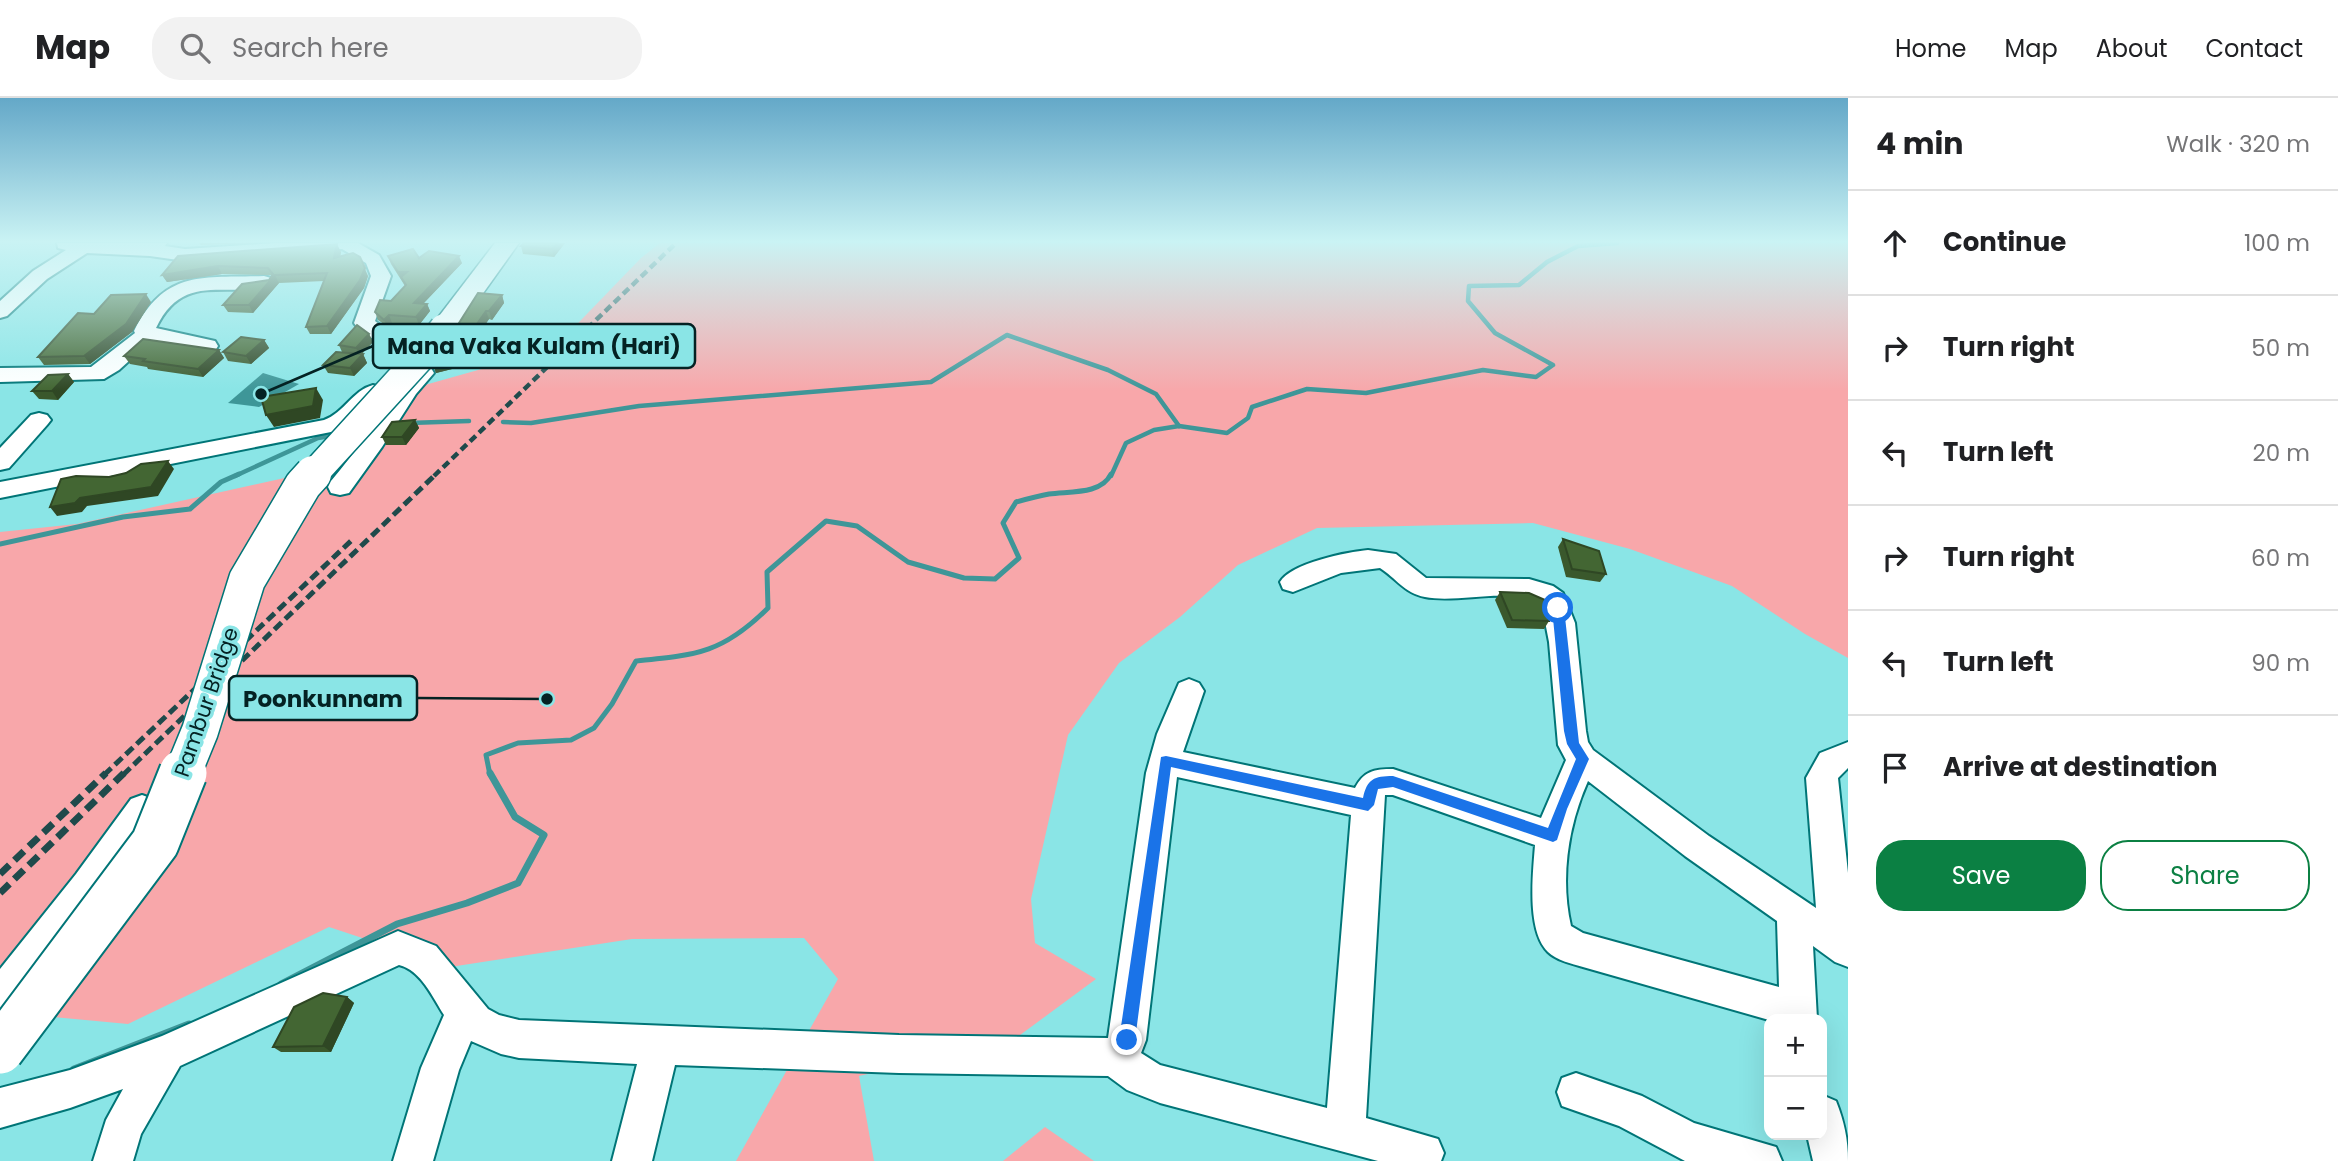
<!DOCTYPE html>
<html lang="en">
<head>
<meta charset="utf-8">
<style>
	body { margin:0; font-family:Poppins,sans-serif; background:#f2f2f2; color:#202124 }
	.controls { position:absolute; right:21px; bottom:21px; display:grid; overflow:hidden; border-radius:14px; box-shadow:0 7px 28px #0002 }
	.controls button { width:63px; height:63px; display:grid; place-items:center; padding:0; border:0; border-bottom:2px solid #e0e0e0; background:#fff; color:#202124; font:35px sans-serif }
	.stop { position:absolute; width:21px; height:21px; margin:-16px; border:5px solid #1a73e8; border-radius:50%; background:#fff }
	.stop.end { background:#1a73e8; border-color:#fff; box-shadow:0 2px 7px #0008 }
	.list { margin:0; padding:0; list-style:none }
	h2 { display:flex; justify-content:space-between; align-items:center; height:91px; margin:0; padding:0 28px; font-size:30px }
	h2 small { font-size:23px; font-weight:400; color:#757577 }
	.list li { display:grid; grid-template-columns:46px 1fr auto; gap:21px; align-items:center; box-sizing:border-box; height:105px; padding:0 28px; border-top:2px solid #e0e0e0 }
	.list b { display:block; font-size:26px; white-space:nowrap }
	.list em { font-size:23px; font-style:normal; color:#757577 }
	.actions { display:flex; gap:14px; padding:21px 28px }
	.actions a { flex:1; padding:16px 0; border:2px solid #0b8043; border-radius:28px; text-align:center; font-size:24px; color:#0b8043 }
	.actions .main { background:#0b8043; color:#fff }
	.icon { flex:none; width:38px; height:38px; fill:none; stroke:currentColor; stroke-width:2; stroke-linecap:round; stroke-linejoin:round }
	.map { position:relative; flex:none; width:1848px; height:1063px; overflow:hidden }
	header { display:flex; align-items:center; gap:42px; box-sizing:border-box; height:98px; padding:0 35px; background:#fff; border-bottom:2px solid #e0e0e0 }
	header strong { font-size:33px }
	nav { display:flex; gap:38px; margin-inline-start:auto; font-size:24px }
	.search { width:490px; height:63px; background:#f2f2f2; display:flex; align-items:center; gap:18px; box-sizing:border-box; padding:0 24px; border-radius:28px; color:#757577; font-size:26px }
	main { display:flex }
	aside { flex:1; background:#fff }
	.map>svg:first-child { display:block }
	.green { fill:#f8a7aa }
	.water { fill:#3e9698 }
	.lines { fill:none; stroke-linecap:round; stroke-linejoin:round }
	.stream-far2 { stroke:#3e9698; stroke-width:4.5 }
	.stream-far1 { stroke:#3e9698; stroke-width:5 }
	.stream { stroke:#3e9698; stroke-width:7 }
	.minor-casing { stroke:#007577; stroke-width:4 }
	.major-casing { stroke:#007577; stroke-width:3 }
	.minor { fill:#fff; fill-rule:evenodd }
	.major { fill:#fff; fill-rule:evenodd }
	.rail-far2 { stroke:#1f4a4b; stroke-width:4.5; stroke-dasharray:8 4.5; stroke-linecap:butt }
	.rail-far1 { stroke:#1f4a4b; stroke-width:5; stroke-dasharray:10 5; stroke-linecap:butt }
	.rail { stroke:#1f4a4b; stroke-width:7; stroke-dasharray:13 7; stroke-linecap:butt }
	.major-bridge-far2-casing { stroke:#007577; stroke-width:31; stroke-linecap:butt }
	.major-bridge-far1-casing { stroke:#007577; stroke-width:39; stroke-linecap:butt }
	.major-bridge-casing { stroke:#007577; stroke-width:51; stroke-linecap:butt }
	.major-bridge-far2 { stroke:#fff; stroke-width:28 }
	.major-bridge-far1 { stroke:#fff; stroke-width:36 }
	.major-bridge { stroke:#fff; stroke-width:47 }
	.wall { fill:#3a582c }
	.shaded-wall { fill:#2f4724 }
	.building { fill:#436633; stroke:#2f4724; stroke-width:2 }
	.route { fill:#1a73e8 }
	.labels { text-anchor:middle; dominant-baseline:central; stroke-width:7; stroke-linejoin:round; paint-order:stroke }
	.street-label { font-size:21px; fill:#042223; stroke:#8ae5e6 }
	.leader { fill:none; stroke:#042223; stroke-width:2.5 }
	.callout-dot { fill:#042223; stroke:#8ae5e6; stroke-width:2.5 }
	.callout { fill:#8ae5e6; stroke:#042223; stroke-width:2.5 }
	.callout-label { font-size:23px; text-anchor:middle; font-weight:bold; fill:#042223 }
</style>
</head>
<body>
<header>
<strong>Map</strong>
<div class="search"><svg class="icon" aria-label="search" viewBox="0 0 24 24"><circle cx="10" cy="10" r="6"/><path d="M15 15l6 6"/></svg>Search here</div>
<nav><a>Home</a><a>Map</a><a>About</a><a>Contact</a></nav>
</header>
<main>
<div class="map">
<svg width="1848" height="1063" viewBox="0 0 1848 1063">
	<rect width="100%" height="100%" fill="#8ae5e6"/>
	<g class="green">
		<path d="M660 145H1848V560L1805 536 1732 488 1630 451 1533 425 1317 430 1238 467 1180 519 1119 565 1068 637 1031 801 1035 845 1096 881 1012 943 859 978 874 1063H736L838 881 804 840 632 841 450 869 329 829 128 926 0 914V434L77 426 307 375 368 303 553 251 641 160Z"/>
		<path d="M1045 1029 1094 1063H1003Z"/>
	</g>
	<path class="water" d="M263 275 299 286 259 309 228 305Z"/>
	<g class="lines">
		<g class="stream-far2">
			<path d="M503 324 531 325 639 308 931 284 1007 237 1108 272 1156 296 1179 328"/>
			<path d="M409 325 469 323"/>
			<path d="M235 378 318 340 336 337"/>
			<path d="M1111 378 1126 345 1154 332 1179 328 1227 335 1248 320 1252 309 1307 291 1366 295 1483 272 1536 279 1553 267 1495 235 1468 203 1469 188 1519 187 1547 164 1578 148 1617 145"/>
		</g>
		<g class="stream-far1">
			<path d="M0 446 123 419 190 411 221 384 239 376"/>
			<path d="M490 677 486 657 518 645 571 642 594 630 612 606 636 563C697 557 723 555 768 510L767 474 826 423 857 428 908 464 964 480 995 481 1019 460 1003 425 1016 404C1027 401 1038 398 1049 396 1069 393 1101 397 1111 376"/>
		</g>
		<g class="stream">
			<path d="M281 886 397 826 467 805 518 785 544 737 515 719 490 675"/>
			<path d="M74 971 189 926"/>
		</g>
		<defs>
			<g id="minor">
				<path d="M57 145H167L165 148 185 151 275 145H358L379 157 391 178 375 223 423 259 420 264H404L357 229 354 225 371 178 366 165 342 151 185 163 150 158 87 155 47 181 7 218 0 220V203L33 173 66 152 58 150Z"/>
				<path d="M264 178 271 180 274 184 271 188C223 200 183 174 156 230L215 243 218 248 215 253 207 254 151 243 119 272 104 281 0 284V270L91 269 135 235 134 233C165 171 203 180 264 178Z"/>
				<path d="M423 268 431 270 434 275 416 296 382 349 349 395 340 397 331 395 328 389 331 383C343 369 354 354 365 340 379 320 399 274 423 268Z"/>
				<path d="M373 287 381 289 384 294 381 299 351 328 336 333 0 400V384L324 322C344 315 353 292 373 287Z"/>
				<path d="M39 315 47 317 51 322 47 327 9 370 0 372V350L31 317Z"/>
				<path d="M1368 452 1396 456 1426 480 1529 481 1553 488 1563 495 1575 525 1586 633 1588 644 1593 652 1709 738 1816 810 1806 680 1820 655 1848 644V670L1838 680 1848 775V869L1835 864 1813 848 1817 921 1769 922 1583 869C1572 866 1556 862 1548 854 1526 833 1533 774 1535 747L1393 697H1385L1366 1020 1438 1041 1444 1055 1441 1063H1378L1160 1005 1127 992 1108 978 899 975 675 967 652 1063H612L637 966 519 960 501 956 471 943 459 972 433 1063H393L421 970 444 917C433 900 421 872 399 867L180 968 141 1036 133 1063H93L106 1022 123 991 70 1010 0 1030V990L70 972 162 938 398 833 436 848 488 911 499 917 519 922 899 937 1108 940 1146 675 1157 636 1179 585 1189 581 1199 585 1204 593 1183 654 1355 690C1364 673 1374 671 1393 671L1541 720 1566 662 1558 647 1549 544 1542 508C1514 487 1460 506 1425 499 1404 495 1396 480 1380 470L1341 475 1293 494 1283 491 1280 484C1291 465 1347 454 1368 452ZM1177 679 1351 717 1327 1010 1160 967 1141 955 1146 942ZM1588 683 1685 758 1777 823 1779 889 1583 835 1571 828C1560 780 1568 728 1588 683Z"/>
				<path d="M142 697 153 701 158 711 153 721 100 798 13 913 0 918V871L76 776 131 701Z"/>
				<path d="M1576 975 1642 998 1694 1025 1776 1049 1782 1063H1685L1619 1028 1562 1008 1557 994 1562 980Z"/>
				<path d="M1822 997 1836 1003C1844 1023 1848 1041 1848 1063H1813L1807 1037H1822Z"/>
			</g>
			<path id="major" d="M495 145H519L454 236 444 238 434 236 430 230Z"/>
		</defs>
		<use href="#minor" class="minor-casing"/>
		<use href="#major" class="major-casing"/>
		<use href="#minor" class="minor"/>
		<use href="#major" class="major"/>
		<path class="rail-far2" d="M434 378 676 145"/>
		<g class="rail-far1">
			<path d="M104 677 353 441"/>
			<path d="M123 677 436 376"/>
		</g>
		<g class="rail">
			<path d="M0 776 106 675"/>
			<path d="M0 795 124 675"/>
		</g>
		<defs>
			<path id="major-bridge-far2" d="M312 378 428 251 444 230"/>
			<path id="major-bridge-far1" d="M182 677 200 633 247 482 303 387 313 376"/>
			<path id="major-bridge" d="M0 952 155 745 183 675"/>
		</defs>
		<use href="#major-bridge-far2" class="major-bridge-far2-casing"/>
		<use href="#major-bridge-far1" class="major-bridge-far1-casing"/>
		<use href="#major-bridge" class="major-bridge-casing"/>
		<use href="#major-bridge-far2" class="major-bridge-far2"/>
		<use href="#major-bridge-far1" class="major-bridge-far1"/>
		<use href="#major-bridge" class="major-bridge"/>
	</g>
	<g class="wall">
		<path d="M199 145H256L201 147Z"/>
		<path d="M524 145H565L554 159 523 156 521 148Z"/>
		<path d="M341 154 340 159 368 178 364 190 331 236H310L306 229 324 183 279 185 253 215 228 214 223 207 269 182 272 177 222 176 167 184 162 177 178 158Z"/>
		<path d="M388 158 462 165 424 205 427 206 430 213 419 227 392 225 388 229 378 222 375 214 391 203 405 188 391 166Z"/>
		<path d="M502 197 504 205 492 222 489 221 456 270 436 275 433 266Z"/>
		<path d="M151 204 132 234 90 266 44 267 38 259 94 216Z"/>
		<path d="M369 236 373 244 361 256H363L367 265 354 278 328 275 323 267 342 254 339 247Z"/>
		<path d="M264 242 269 250 251 266 228 263 223 254Z"/>
		<path d="M219 252 224 260 203 279 148 271 147 269 130 266 124 258Z"/>
		<path d="M68 276 74 284 58 302 39 301 32 293Z"/>
		<path d="M415 322 419 330 406 347H386L382 339Z"/>
		<path d="M1563 441 1606 476 1600 484 1566 479 1558 449Z"/>
		<path d="M1500 494 1549 523 1544 531 1507 530 1495 502Z"/>
		<path d="M347 899 354 905 331 954H281L273 949Z"/>
	</g>
	<g class="shaded-wall">
		<path d="M557 145H565L554 159 552 151Z"/>
		<path d="M337 146 341 154 338 168 334 160Z"/>
		<path d="M459 158 462 165 417 212 414 205Z"/>
		<path d="M360 159 368 178 364 190 331 236 327 228Z"/>
		<path d="M218 168 222 176 167 184 162 177Z"/>
		<path d="M398 174H407L410 181 402 182Z"/>
		<path d="M275 177 279 185 253 215 249 207Z"/>
		<path d="M146 196 151 204 132 234 90 266 84 258Z"/>
		<path d="M502 197 504 205 492 222 489 213Z"/>
		<path d="M427 206 430 213 419 227 416 219Z"/>
		<path d="M486 213 489 221 456 270 436 275 433 266Z"/>
		<path d="M389 217 392 225 388 229 384 222Z"/>
		<path d="M369 236 373 244 360 258 356 250Z"/>
		<path d="M264 242 269 250 251 266 246 258Z"/>
		<path d="M219 252 224 260 203 279 198 271Z"/>
		<path d="M363 256 367 265 354 278 350 270Z"/>
		<path d="M68 276 74 284 58 302 52 293Z"/>
		<path d="M316 290 323 302 320 320 274 329 266 317Z"/>
		<path d="M415 322 419 330 406 347 402 339Z"/>
		<path d="M168 363 174 371 158 398 87 408 82 414 57 418 50 409 80 400Z"/>
		<path d="M347 899 354 905 331 954 323 948Z"/>
	</g>
	<g class="building">
		<path d="M524 145H557L552 151 521 148Z"/>
		<path d="M337 146 334 160 353 155 360 159 365 170 360 182 327 228 306 229 327 175 275 177 249 207H223L242 186 269 182 273 176 268 170 218 168 162 177 178 158Z"/>
		<path d="M413 151 419 160 429 153 459 158 414 205 427 206 416 219 389 217 384 222 375 214 380 202 391 203 406 187 401 179 407 174H398L388 158Z"/>
		<path d="M478 195 502 197 489 213H486L452 262 433 266Z"/>
		<path d="M146 196 126 226 84 258 38 259 78 215 94 216 111 197Z"/>
		<path d="M357 227 369 236 356 250 339 247Z"/>
		<path d="M241 239 264 242 246 258 223 254Z"/>
		<path d="M143 241 219 252 198 271 143 263 145 261 124 258Z"/>
		<path d="M336 254 363 256 350 270 323 267Z"/>
		<path d="M68 276 52 293H32L48 277Z"/>
		<path d="M316 290 313 308 266 317 261 299Z"/>
		<path d="M415 322 402 339H382L392 324Z"/>
		<path d="M168 363 151 389 80 400 75 405 50 409 61 381 76 378 109 379 126 375 141 366Z"/>
		<path d="M1563 441 1599 453 1606 476 1572 471Z"/>
		<path d="M1500 494 1529 495 1545 502 1549 523 1512 522Z"/>
		<path d="M323 895 347 899 323 948 273 949 294 909Z"/>
	</g>
	<linearGradient id="sky" x2="0" y2="1"><stop stop-color="#64a8c8"/><stop offset="0.49" stop-color="#caf3f4"/><stop offset="1" stop-color="#caf3f4" stop-opacity="0"/></linearGradient>
	<rect width="1848" height="293" fill="url(#sky)"/>
	<path class="route" d="M1558 506 1564 510 1579 645 1589 661 1567 711 1557 742 1553 744 1393 689 1378 691 1374 707 1368 713 1171 669 1135 942 1132 947 1127 949 1122 947 1119 942 1161 659 1166 658 1363 700C1367 681 1374 678 1393 678L1548 730 1576 661 1567 646 1564 633 1552 510Z"/>
	<g class="labels">
		<g class="street-label">
			<text transform="translate(206 604) rotate(-71)">Pambur Bridge</text>
		</g>
	</g>
	<path class="leader" d="M261 296L373 248M547 601L417 600"/>
	<g class="callout-dot">
		<circle cx="261" cy="296" r="7"/>
		<circle cx="547" cy="601" r="7"/>
	</g>
	<g class="callout">
		<rect x="373" y="226" width="322" height="44" rx="7"/>
		<rect x="229" y="578" width="188" height="44" rx="7"/>
	</g>
	<g class="callout-label">
		<text x="534" y="256">Mana Vaka Kulam (Hari)</text>
		<text x="323" y="609">Poonkunnam</text>
	</g>
</svg>
<div class="controls">
<button>+</button>
<button>−</button>
</div>
<div class="stop" style="left:1558px;top:510px"></div>
<div class="stop end" style="left:1127px;top:942px"></div>
</div>
<aside>
<h2>4 min<small>Walk · 320 m</small></h2>
<ul class="list">
<li><svg class="icon" aria-label="ahead" viewBox="0 0 24 24"><path d="M12 20V5M6 11l6-6 6 6"/></svg><div><b>Continue</b></div><em>100 m</em></li>
<li><svg class="icon" aria-label="right" viewBox="0 0 24 24"><path d="M7 20v-9h11M14 6l5 5-5 5"/></svg><div><b>Turn right</b></div><em>50 m</em></li>
<li><svg class="icon" aria-label="left" viewBox="0 0 24 24"><path d="M17 20v-9H6M10 6l-5 5 5 5"/></svg><div><b>Turn left</b></div><em>20 m</em></li>
<li><svg class="icon" aria-label="right" viewBox="0 0 24 24"><path d="M7 20v-9h11M14 6l5 5-5 5"/></svg><div><b>Turn right</b></div><em>60 m</em></li>
<li><svg class="icon" aria-label="left" viewBox="0 0 24 24"><path d="M17 20v-9H6M10 6l-5 5 5 5"/></svg><div><b>Turn left</b></div><em>90 m</em></li>
<li><svg class="icon" aria-label="arrive" viewBox="0 0 24 24"><path d="M6 21V4h12l-3 4 3 4H6"/></svg><div><b>Arrive at destination</b></div></li>
</ul>
<div class="actions"><a class="main">Save</a><a>Share</a></div>
</aside>
</main>
</body>
</html>
